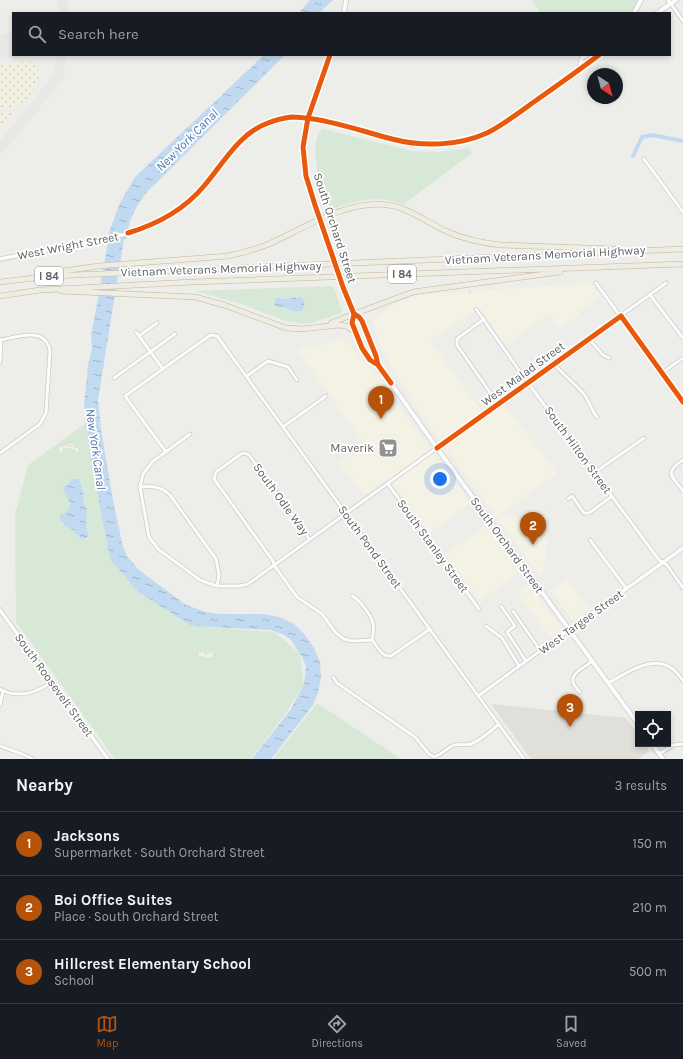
<!DOCTYPE html>
<html lang="en">
<head>
<meta charset="utf-8">
<style>
	body { margin:0; font-family:Karla,sans-serif; background:#242831; color:#f1f3f6 }
	.controls { position:absolute; right:12px; bottom:12px; display:grid; overflow:hidden; border-radius:0px; box-shadow:0 2px 6px #0003 }
	.controls button { width:36px; height:36px; display:grid; place-items:center; padding:0; border:0; border-bottom:1px solid #363941; background:#171b24; color:#f1f3f6; font:20px sans-serif }
	.compass { position:absolute; left:587px; top:68px; width:36px; height:36px; border-radius:50%; background:#171b24; box-shadow:0 2px 6px #0003; rotate:144deg }
	.you { position:absolute; left:440px; top:479px; width:14px; height:14px; margin:-10px; border:3px solid #fff; border-radius:50%; background:#1a73e8; box-shadow:0 0 0 6px #1a73e833 }
	.badge { display:grid; place-items:center; width:26px; height:26px; border-radius:50%; background:#b45309; color:#fff; font-size:13px; font-weight:700 }
	.pin { position:absolute; translate:-50% -33px; filter:drop-shadow(0 1px 2px #0008) }
	.pin::after { content:''; position:absolute; top:21px; width:14px; height:12px; background:inherit; clip-path:polygon(0 0,100% 0,50% 100%) }
	.list { margin:0; padding:0; list-style:none }
	h2 { display:flex; justify-content:space-between; align-items:center; height:52px; margin:0; padding:0 16px; font-size:17px }
	h2 small { font-size:13px; font-weight:400; color:#9ea1a6 }
	.list li { display:grid; grid-template-columns:26px 1fr auto; gap:12px; align-items:center; box-sizing:border-box; height:64px; padding:0 16px; border-top:1px solid #363941 }
	.list b { display:block; font-size:15px; white-space:nowrap }
	.list p { margin:0; font-size:13px; white-space:nowrap; color:#9ea1a6 }
	.list em { font-size:13px; font-style:normal; color:#9ea1a6 }
	.icon { flex:none; width:22px; height:22px; fill:none; stroke:currentColor; stroke-width:2; stroke-linecap:round; stroke-linejoin:round }
	.map { position:relative; flex:none; width:683px; height:759px; overflow:hidden }
	.search { position:absolute; background:#171b24; box-shadow:0 2px 6px #0003; left:12px; right:12px; top:12px; height:44px; display:flex; align-items:center; gap:10px; box-sizing:border-box; padding:0 14px; border-radius:0px; color:#9ea1a6; font-size:15px }
	.sheet { height:244px; background:#171b24 }
	nav { display:flex; justify-content:space-around; align-items:center; box-sizing:border-box; height:56px; border-top:1px solid #363941; background:#171b24; font-size:11px; color:#9ea1a6 }
	nav a { display:grid; justify-items:center; gap:2px }
	nav .on { color:#b45309 }
	.map>svg:first-child { display:block }
	.commercial { fill:#f4f2e4 }
	.education { fill:#e0dfd9 }
	.grass { fill:#d8e8d7; fill-rule:evenodd }
	.sand { fill:url(#sand-dots) }
	.water { fill:url(#water-ripples) }
	.lines { fill:none; stroke-linecap:round; stroke-linejoin:round }
	.stream { stroke:#c2daf1; stroke-width:1 }
	.canal { stroke:#c2daf1; stroke-width:4 }
	.taxiway { stroke:#e8e8e6; stroke-width:10 }
	.runway { stroke:#e8e8e6; stroke-width:25 }
	.minor-casing { stroke:#cacbca; stroke-width:4.5 }
	.tertiary-casing { stroke:#cacbca; stroke-width:5 }
	.secondary-casing { stroke:#c8c9c9; stroke-width:5.5 }
	.motorway-casing { stroke:#c1b89a; stroke-width:6 }
	.minor { stroke:#fcfcfc; stroke-width:3 }
	.tertiary { stroke:#fcfcfc; stroke-width:3.5 }
	.secondary { stroke:#fcfcfc; stroke-width:4 }
	.motorway { stroke:#eeece3; stroke-width:5 }
	.secondary-bridge-casing { stroke:#c8c9c9; stroke-width:5.5; stroke-linecap:butt }
	.secondary-bridge { stroke:#fcfcfc; stroke-width:4 }
	.cycleway-casing { stroke:#fff; stroke-width:8 }
	.cycleway { stroke:#e8590c; stroke-width:5 }
	.labels { text-anchor:middle; dominant-baseline:central; stroke-width:3.5; stroke-linejoin:round; paint-order:stroke }
	.shield { fill:#fff; stroke:#8e9093; stroke-width:1 }
	.shield-label { font-size:11px; font-weight:bold; fill:#5e6165 }
	.street-label { font-size:12px; fill:#5e6165; stroke:#fff }
	.poi-label { font-size:12px; fill:#5e6165; stroke:#fff; text-anchor:end }
	.water-label { font-size:13px; font-style:italic; fill:#5278af; stroke:#fff }
</style>
</head>
<body>
<div class="map">
<svg width="683" height="759" viewBox="0 0 683 759">
	<defs>
		<pattern id="sand-dots" width="8" height="8" patternUnits="userSpaceOnUse"><rect width="8" height="8" fill="#f2f0e1"/><path d="M2 2h.1M6 6h.1" fill="none" stroke="#d2d0c4" stroke-width="1.8" stroke-linecap="round"/></pattern>
		<pattern id="water-ripples" width="26" height="14" patternUnits="userSpaceOnUse"><rect width="26" height="14" fill="#c2daf1"/><path d="M2 4q2-2 4 0t4 0M15 11q2-2 4 0t4 0" fill="none" stroke="#a1b4c7"/></pattern>
	</defs>
	<rect width="100%" height="100%" fill="#edede9"/>
	<g class="commercial">
		<path d="M592 283 600 296 579 312 580 314 559 329 549 314 506 345 479 308 430 341 486 417 505 405 557 473 501 514 539 524 548 534 543 573 539 575 420 413 383 353 372 323 376 317 392 305 419 295Z"/>
		<path d="M343 338 367 364 471 503 429 534 389 478 364 495 338 462 363 443 297 349 323 345Z"/>
		<path d="M486 525 520 572 480 601 445 554Z"/>
		<path d="M567 578 590 609 574 621 571 619 550 590Z"/>
		<path d="M528 583 560 626 559 631 550 638 516 591Z"/>
	</g>
	<path class="education" d="M491 704 626 718 638 735V744H645L649 751 638 759H531Z"/>
	<g class="grass">
		<path d="M532 0H639L631 13H541Z"/>
		<path d="M323 129 412 151 438 152 469 148 472 153 403 205C378 194 357 201 333 209L330 208 329 205H327L324 202C321 186 307 138 323 129Z"/>
		<path d="M333 286 342 310 341 313 308 324 286 321 241 304 195 291ZM301 297 303 298 289 310 280 306 282 299Z"/>
		<path d="M86 423 90 456 110 559 137 591 191 626 275 632 300 654 304 684 286 713 251 759H115L16 622 15 515 28 465Z"/>
		<path d="M317 703 401 759H273Z"/>
	</g>
	<g class="sand">
		<path d="M25 61C30 61 35 63 37 69 44 84 29 95 20 106L0 108V66Z"/>
		<path d="M17 110 0 131V114Z"/>
		<path d="M69 444H73L74 448H78V451L76 452 70 448H63L62 452H60L59 448 61 446H67Z"/>
		<path d="M199 652 210 653 213 652 214 654 211 658H206L203 656H199L198 655Z"/>
	</g>
	<g class="water">
		<path d="M310 0H333L319 13H299Z"/>
		<path d="M264 55H285L147 192C136 206 128 220 127 238L124 240 122 251 98 400 101 429 112 495 123 547 127 556 139 570 186 605 206 612 219 614H262L279 617 294 624 305 635 314 648 320 662 321 677 318 693 313 705 271 759H252L291 709 304 684 306 666 302 657 291 640 284 635 271 630 191 626 137 591 110 559 90 456 84 405 88 365 92 348 91 334 96 310 110 230 119 205 135 177Z"/>
		<path d="M301 297C305 299 305 307 302 311 293 313 285 306 277 307L274 305 276 298H280L282 299Z"/>
		<path d="M72 479H78L80 481 84 497 83 502 87 510 86 525 88 536 84 539 80 538 73 530 65 525 60 520V515L69 510 70 503 63 491 64 487 68 485Z"/>
	</g>
	<g class="lines">
		<path class="stream" d="M469 293 470 291"/>
		<path class="canal" d="M633 156 642 137 652 135 683 141"/>
		<g class="taxiway">
			<path d="M61 0 63 7 64 13"/>
			<path d="M0 149 54 83 59 74 61 55"/>
		</g>
		<path class="runway" d="M0 47 13 45"/>
		<defs>
			<g id="minor">
				<path d="M671 4 683 21"/>
				<path d="M644 159 683 212"/>
				<path d="M596 283 683 402"/>
				<path d="M650 295 683 338"/>
				<path d="M476 309 528 383 659 560 667 565 683 588"/>
				<path d="M484 319 458 338 457 340V345L498 404"/>
				<path d="M136 332 163 369"/>
				<path d="M139 336 157 323"/>
				<path d="M589 339 603 355 609 358"/>
				<path d="M0 340C18 337 45 326 50 351L46 413 40 424 0 453"/>
				<path d="M0 362 1 340"/>
				<path d="M554 364C563 374 574 383 583 393 589 400 591 410 597 417"/>
				<path d="M662 373 683 358"/>
				<path d="M247 376 268 361 288 367 297 380"/>
				<path d="M114 378 175 334"/>
				<path d="M283 427 326 396"/>
				<path d="M190 434 152 462 143 474 140 487 149 537 158 549 200 580 217 586H240L248 584 666 283"/>
				<path d="M166 452 125 396 209 336 212 335 217 336 524 759"/>
				<path d="M683 460C664 473 671 475 683 491"/>
				<path d="M594 473 644 438"/>
				<path d="M388 484 479 609"/>
				<path d="M140 487C152 486 160 486 170 495L216 559 219 575 217 586"/>
				<path d="M568 499 572 496 584 513H589L611 497"/>
				<path d="M310 540 249 455 245 453 241 454 216 472 214 479 273 561 274 565 297 597 322 614 336 633 344 639 352 641 372 640C378 647 381 657 391 656L430 629"/>
				<path d="M590 540 626 588"/>
				<path d="M352 596C359 599 372 616 373 624 374 629 373 635 372 640"/>
				<path d="M501 606 515 626 507 632 526 661"/>
				<path d="M513 611 540 650"/>
				<path d="M486 626 502 638 519 666"/>
				<path d="M333 677 337 683 415 737 429 754 434 757C441 755 446 749 452 746 458 743 465 746 471 744 481 740 491 731 499 724"/>
				<path d="M608 683C633 670 662 647 683 681"/>
				<path d="M0 689C18 699 36 693 52 682"/>
				<path d="M580 692C577 689 573 685 573 681 571 673 587 666 592 661"/>
				<path d="M478 696 569 630"/>
				<path d="M0 705 3 691"/>
				<path d="M0 746 22 754 33 759"/>
				<path d="M659 754 673 745 683 744"/>
			</g>
			<g id="tertiary">
				<path d="M668 0 671 4"/>
				<path d="M0 259C25 254 50 249 75 245 112 237 153 232 183 206 228 169 238 113 308 118"/>
				<path d="M0 610 108 759"/>
				<path d="M569 630 683 548"/>
			</g>
			<g id="secondary">
				<path d="M344 13 346 0"/>
				<path d="M634 13 641 0"/>
				<path d="M657 13 676 0"/>
				<path d="M330 55 308 118 303 147 306 176 313 199 331 255"/>
				<path d="M579 69 582 58 587 55"/>
				<path d="M308 118C345 123 379 139 415 143 469 149 499 127 540 98 560 83 579 69 599 55"/>
				<path d="M343 287 354 314 359 317 362 321 376 356 378 365"/>
				<path d="M353 314 351 320 353 328 362 348 370 360 378 365 391 383 437 448 638 724"/>
				<path d="M652 744 663 759"/>
			</g>
			<g id="motorway">
				<path d="M41 274 99 266 228 256C242 253 256 249 269 244 304 228 349 199 388 205 407 207 428 223 446 231 463 239 482 243 501 245L614 249"/>
				<path d="M0 282 51 276 683 249"/>
				<path d="M61 291 195 297 224 305 286 328 302 329 339 325 346 326 354 331"/>
				<path d="M0 296 40 290 193 282 683 264"/>
				<path d="M331 323 354 314 413 292 560 272"/>
			</g>
		</defs>
		<use href="#minor" class="minor-casing"/>
		<use href="#tertiary" class="tertiary-casing"/>
		<use href="#secondary" class="secondary-casing"/>
		<use href="#motorway" class="motorway-casing"/>
		<use href="#minor" class="minor"/>
		<use href="#tertiary" class="tertiary"/>
		<use href="#secondary" class="secondary"/>
		<use href="#motorway" class="motorway"/>
		<defs>
			<path id="secondary-bridge" d="M331 255 343 287"/>
		</defs>
		<use href="#secondary-bridge" class="secondary-bridge-casing"/>
		<use href="#secondary-bridge" class="secondary-bridge"/>
		<defs>
			<g id="cycleway">
				<path d="M330 55 308 118 303 147 306 176 315 205 343 287 354 314 359 317 362 321 376 356 378 365"/>
				<path d="M128 233C158 224 184 210 204 186 223 164 239 133 268 123 275 120 284 118 292 117 298 117 306 118 313 119 340 123 365 132 392 139 423 147 458 146 487 133 505 124 521 111 538 99 558 85 579 70 599 55"/>
				<path d="M354 314 352 323 362 348 370 360 378 365 391 383"/>
				<path d="M437 448 621 316 683 402"/>
			</g>
		</defs>
		<use href="#cycleway" class="cycleway-casing"/>
		<use href="#cycleway" class="cycleway"/>
	</g>
	<defs>
		<symbol id="supermarket-square" viewBox="-11 -11 22 22"><rect x="-9" y="-9" width="18" height="18" rx="4" fill="#909293" stroke="#fff"/><path d="M-6-5.5h2.5l.6 2H6L4.5 2H-2.5L-4.4-4H-6ZM-1.5 3.2a1.3 1.3 0 1 0 .1 0ZM3 3.2a1.3 1.3 0 1 0 .1 0Z" fill="#fff"/></symbol>
	</defs>
	<g fill-rule="evenodd">
		<use href="#supermarket-square" x="377" y="437" width="22" height="22"/>
	</g>
	<g class="labels">
		<g class="shield">
			<rect x="388" y="265" width="28" height="18" rx="3"/>
			<rect x="35" y="267" width="28" height="18" rx="3"/>
		</g>
		<g class="shield-label">
			<text x="402" y="274">I 84</text>
			<text x="49" y="276">I 84</text>
		</g>
		<g class="street-label">
			<text transform="translate(335 228) rotate(72)">South Orchard Street</text>
			<text transform="translate(68 246) rotate(-11)">West Wright Street</text>
			<text transform="translate(545 255) rotate(-3)">Vietnam Veterans Memorial Highway</text>
			<text transform="translate(221 269) rotate(-2)">Vietnam Veterans Memorial Highway</text>
			<text transform="translate(523 374) rotate(-36)">West Malad Street</text>
			<text transform="translate(578 450) rotate(54)">South Hilton Street</text>
			<text transform="translate(281 499) rotate(54)">South Odle Way</text>
			<text transform="translate(507 545) rotate(54)">South Orchard Street</text>
			<text transform="translate(433 546) rotate(54)">South Stanley Street</text>
			<text transform="translate(370 547) rotate(54)">South Pond Street</text>
			<text transform="translate(581 622) rotate(-36)">West Targee Street</text>
			<text transform="translate(54 685) rotate(54)">South Roosevelt Street</text>
		</g>
		<g class="poi-label">
			<text x="374" y="448">Maverik</text>
		</g>
		<g class="water-label">
			<text transform="translate(187 140) rotate(-45)">New York Canal</text>
			<text transform="translate(96 449) rotate(82)">New York Canal</text>
		</g>
	</g>
</svg>
<div class="controls">
<button><svg class="icon" aria-label="locate" viewBox="0 0 24 24"><circle cx="12" cy="12" r="6"/><path d="M12 2v4M12 18v4M2 12h4M18 12h4"/></svg></button>
</div>
<svg class="compass" viewBox="-18 -18 36 36"><path d="M0-13l5 13h-10z" fill="#e53935"/><path d="M0 13l5-13h-10z" fill="#9ea1a6"/></svg>
<div class="you"></div>
<div class="pin badge" style="left:381px;top:419px">1</div>
<div class="pin badge" style="left:533px;top:545px">2</div>
<div class="pin badge" style="left:570px;top:727px">3</div>
<div class="search"><svg class="icon" aria-label="search" viewBox="0 0 24 24"><circle cx="10" cy="10" r="6"/><path d="M15 15l6 6"/></svg>Search here</div>
</div>
<section class="sheet">
<h2>Nearby<small>3 results</small></h2>
<ul class="list">
<li><span class="badge">1</span><div><b>Jacksons</b><p>Supermarket · South Orchard Street</p></div><em>150 m</em></li>
<li><span class="badge">2</span><div><b>Boi Office Suites</b><p>Place · South Orchard Street</p></div><em>210 m</em></li>
<li><span class="badge">3</span><div><b>Hillcrest Elementary School</b><p>School</p></div><em>500 m</em></li>
</ul>
</section>
<nav>
<a class="on"><svg class="icon" aria-label="map" viewBox="0 0 24 24"><path d="M3 6l6-2 6 2 6-2v14l-6 2-6-2-6 2zM9 4v14M15 6v14"/></svg>Map</a>
<a><svg class="icon" aria-label="directions" viewBox="0 0 24 24"><path d="M12 3l9 9-9 9-9-9zM9 14v-3h6M13 9l2 2-2 2"/></svg>Directions</a>
<a><svg class="icon" aria-label="saved" viewBox="0 0 24 24"><path d="M7 4h10v16l-5-4-5 4z"/></svg>Saved</a>
</nav>
</body>
</html>
